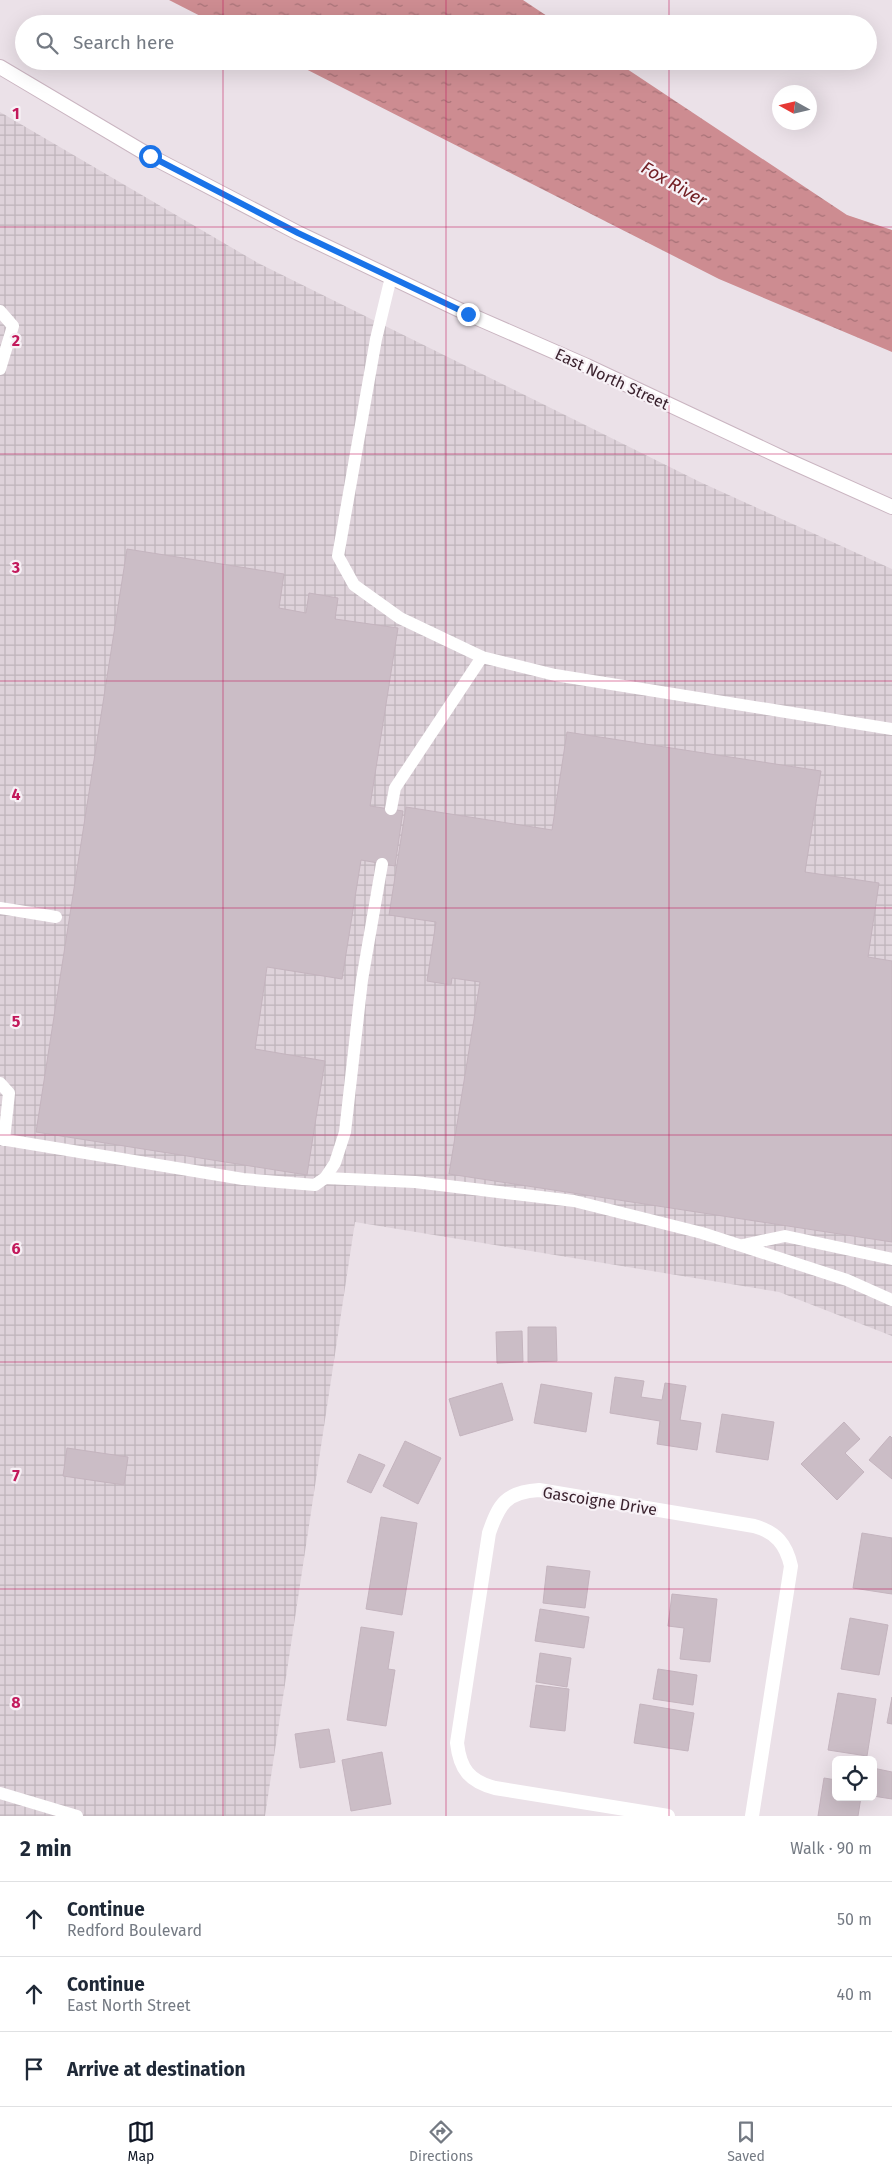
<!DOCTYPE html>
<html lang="en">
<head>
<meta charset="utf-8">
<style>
	body { margin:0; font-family:"Fira Sans",sans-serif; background:#f2f2f3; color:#1f2937 }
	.controls { position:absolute; right:15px; bottom:15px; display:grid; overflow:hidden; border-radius:8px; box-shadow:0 5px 20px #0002 }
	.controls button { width:45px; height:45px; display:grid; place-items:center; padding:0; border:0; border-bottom:1px solid #e0e1e3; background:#fff; color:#1f2937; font:25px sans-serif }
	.compass { position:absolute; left:772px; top:85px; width:45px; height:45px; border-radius:50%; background:#fff; box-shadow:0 5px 20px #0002; rotate:278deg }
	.stop { position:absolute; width:15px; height:15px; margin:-11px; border:4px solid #1a73e8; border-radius:50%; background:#fff }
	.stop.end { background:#1a73e8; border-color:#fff; box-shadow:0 1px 5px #0008 }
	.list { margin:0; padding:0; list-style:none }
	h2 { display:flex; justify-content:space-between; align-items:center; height:65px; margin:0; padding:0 20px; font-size:21px }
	h2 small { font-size:16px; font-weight:400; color:#747a83 }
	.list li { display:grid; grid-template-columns:32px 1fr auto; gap:15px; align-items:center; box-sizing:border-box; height:75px; padding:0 20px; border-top:1px solid #e0e1e3 }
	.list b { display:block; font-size:19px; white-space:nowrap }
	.list p { margin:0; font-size:16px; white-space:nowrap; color:#747a83 }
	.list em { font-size:16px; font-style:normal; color:#747a83 }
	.icon { flex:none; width:28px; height:28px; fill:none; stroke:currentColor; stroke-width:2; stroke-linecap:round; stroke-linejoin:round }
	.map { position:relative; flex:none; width:892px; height:1816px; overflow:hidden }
	.search { position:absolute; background:#fff; box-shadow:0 5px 20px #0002; left:15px; right:15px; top:15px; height:55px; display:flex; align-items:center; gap:12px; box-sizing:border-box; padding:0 18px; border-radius:28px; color:#747a83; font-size:19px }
	.sheet { height:290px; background:#fff }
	nav { display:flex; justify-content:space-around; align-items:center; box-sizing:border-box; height:70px; border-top:1px solid #e0e1e3; background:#fff; font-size:14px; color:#747a83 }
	nav a { display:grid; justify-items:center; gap:2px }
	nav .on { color:#111827 }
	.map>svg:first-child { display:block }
	.industrial { fill:url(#industrial-grid) }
	.water { fill:url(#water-ripples) }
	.building { fill:#cbbdc6; stroke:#c4b4be }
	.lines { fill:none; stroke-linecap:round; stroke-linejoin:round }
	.secondary-casing { stroke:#cab5c1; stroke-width:16 }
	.service { stroke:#fff; stroke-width:12 }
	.minor { stroke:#fff; stroke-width:14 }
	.secondary { stroke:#fff; stroke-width:14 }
	.route { stroke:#1a73e8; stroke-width:6 }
	.grid { fill:none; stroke:#c2185b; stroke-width:1; stroke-opacity:0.55 }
	.labels { text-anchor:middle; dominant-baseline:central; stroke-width:4.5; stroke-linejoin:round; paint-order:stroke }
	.street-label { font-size:16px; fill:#3a222e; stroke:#f7f1f6 }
	.water-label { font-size:18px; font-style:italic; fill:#732025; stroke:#f7f1f6 }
	.grid-label { font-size:16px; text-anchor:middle; font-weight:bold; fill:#c2185b; stroke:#f7f1f6; stroke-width:4.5; stroke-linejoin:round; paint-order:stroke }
</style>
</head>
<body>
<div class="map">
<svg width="892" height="1816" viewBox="0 0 892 1816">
	<defs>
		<pattern id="industrial-grid" width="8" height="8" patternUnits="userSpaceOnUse" patternTransform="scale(1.25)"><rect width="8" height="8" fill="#ded2da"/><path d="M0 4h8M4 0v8" fill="none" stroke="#bfb4bb"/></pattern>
		<pattern id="water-ripples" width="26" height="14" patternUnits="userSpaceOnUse" patternTransform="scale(1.25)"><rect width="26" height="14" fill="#cd8c91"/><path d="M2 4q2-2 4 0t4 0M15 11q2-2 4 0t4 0" fill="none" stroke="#a77277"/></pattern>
	</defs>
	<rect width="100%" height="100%" fill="#ebe1e8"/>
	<path class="industrial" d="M0 112 258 263 700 482 892 569V1336L779 1292 355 1222 265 1816H0Z"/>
	<g class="water">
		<path d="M169 0H523L559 24H216Z"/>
		<path d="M290 61H615L847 215 892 230V352L719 279Z"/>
	</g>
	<g class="building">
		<path d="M127 549 284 574 279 608 306 613 309 593 338 598 335 619 398 628 370 806 403 811 395 866 361 860 342 979 267 967 255 1049 325 1061 307 1175 36 1132Z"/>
		<path d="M567 732 821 771 805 872 879 883 868 957 892 961V1242L449 1174 480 982 452 978 451 985 427 981 436 922 389 915 406 807 552 830Z"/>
		<path d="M528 1327H556L557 1361 528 1362Z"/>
		<path d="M522 1331 523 1362 497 1363 496 1332Z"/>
		<path d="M615 1377 644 1381 641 1397 662 1400 665 1383 686 1386 680 1420 701 1423 697 1450 657 1444 660 1421 610 1413Z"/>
		<path d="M502 1383 513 1420 460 1436 449 1399Z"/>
		<path d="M541 1384 592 1393 586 1432 534 1423Z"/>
		<path d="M722 1414 774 1422 768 1460 716 1452Z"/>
		<path d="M844 1422 860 1439 845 1453 864 1472 837 1500 801 1464Z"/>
		<path d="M890 1436 892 1438V1479L869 1460Z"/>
		<path d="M405 1441 441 1458 418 1504 383 1486Z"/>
		<path d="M67 1448 128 1457 124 1485 63 1476Z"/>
		<path d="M359 1454 385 1465 371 1493 347 1482Z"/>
		<path d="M381 1517 417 1523 402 1615 366 1609Z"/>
		<path d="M862 1533 892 1538V1594L853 1588Z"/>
		<path d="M547 1566 590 1571 585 1608 543 1603Z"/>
		<path d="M672 1594 717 1599 710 1662 680 1659 684 1628 668 1626Z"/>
		<path d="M540 1609 589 1617 584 1648 535 1641Z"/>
		<path d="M850 1618 888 1625 879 1675 841 1669Z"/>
		<path d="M361 1627 394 1632 388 1669 395 1670 386 1726 347 1720Z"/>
		<path d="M540 1653 571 1658 567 1687 536 1682Z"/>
		<path d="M658 1669 697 1675 693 1705 653 1699Z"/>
		<path d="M536 1685 569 1689 565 1731 530 1727Z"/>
		<path d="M838 1693 876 1699 867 1756 828 1750Z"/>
		<path d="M892 1697V1724L887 1723Z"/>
		<path d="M640 1704 694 1713 688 1751 634 1743Z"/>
		<path d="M329 1729 335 1762 300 1768 295 1734Z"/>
		<path d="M382 1752 391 1804 351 1811 342 1760Z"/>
		<path d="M873 1768 892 1772V1799L873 1796Z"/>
		<path d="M824 1778 836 1780V1797H861L858 1816H818Z"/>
	</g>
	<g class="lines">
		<defs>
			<path id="secondary" d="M0 67 150 156 298 233 468 314 587 366 787 460 892 507"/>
		</defs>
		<use href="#secondary" class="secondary-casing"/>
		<g class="service">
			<path d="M391 277 376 339 338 556 354 585 400 618 482 657 555 675 892 729"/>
			<path d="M0 311 13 326 0 369"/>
			<path d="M391 809 395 788 482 657"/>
			<path d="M0 908 56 917"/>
			<path d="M0 1083 9 1093 4 1140"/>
			<path d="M0 1139 243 1179 315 1185 325 1178 335 1163 345 1132 362 980 382 864"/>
			<path d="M325 1178 415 1182 574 1201 702 1233 847 1280 892 1300"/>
			<path d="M743 1245 785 1236 892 1259"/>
			<path d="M0 1793 77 1816"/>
		</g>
		<path class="minor" d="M668 1816 495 1788C469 1781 460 1769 457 1743L489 1533C499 1504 506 1492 539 1490L754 1526C776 1532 786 1544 791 1566L752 1816"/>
		<use href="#secondary" class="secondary"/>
	</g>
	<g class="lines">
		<path class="route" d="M150 156 298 233 468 314"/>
	</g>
	<path class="grid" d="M223 0V24M446 0V24M669 0V24M223 61V1816M446 61V1816M669 61V1816M0 227H892M0 454H892M0 681H892M0 908H892M0 1135H892M0 1362H892M0 1589H892"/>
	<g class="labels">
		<g class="street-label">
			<text transform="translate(612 379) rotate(25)">East North Street</text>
			<text transform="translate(600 1501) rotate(9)">Gascoigne Drive</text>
		</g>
		<g class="water-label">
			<text transform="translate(674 184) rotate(30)">Fox River</text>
		</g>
	</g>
	<g class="grid-label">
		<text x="16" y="119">1</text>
		<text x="16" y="346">2</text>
		<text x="16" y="573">3</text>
		<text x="16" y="800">4</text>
		<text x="16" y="1027">5</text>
		<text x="16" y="1254">6</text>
		<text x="16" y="1481">7</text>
		<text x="16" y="1708">8</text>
	</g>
</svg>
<div class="controls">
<button><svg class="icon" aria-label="locate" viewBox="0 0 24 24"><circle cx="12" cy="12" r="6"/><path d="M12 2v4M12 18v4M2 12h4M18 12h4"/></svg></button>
</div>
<svg class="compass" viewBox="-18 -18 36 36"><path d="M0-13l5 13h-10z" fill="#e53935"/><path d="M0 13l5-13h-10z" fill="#747a83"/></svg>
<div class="stop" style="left:150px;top:156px"></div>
<div class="stop end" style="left:468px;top:314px"></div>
<div class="search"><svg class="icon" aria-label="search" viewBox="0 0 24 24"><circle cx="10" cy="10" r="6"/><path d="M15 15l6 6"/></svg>Search here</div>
</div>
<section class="sheet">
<h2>2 min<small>Walk · 90 m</small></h2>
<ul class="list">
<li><svg class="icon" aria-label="ahead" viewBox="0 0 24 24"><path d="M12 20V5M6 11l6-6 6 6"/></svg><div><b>Continue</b><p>Redford Boulevard</p></div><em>50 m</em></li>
<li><svg class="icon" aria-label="ahead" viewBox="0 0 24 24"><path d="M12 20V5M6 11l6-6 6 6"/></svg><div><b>Continue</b><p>East North Street</p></div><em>40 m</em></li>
<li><svg class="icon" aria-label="arrive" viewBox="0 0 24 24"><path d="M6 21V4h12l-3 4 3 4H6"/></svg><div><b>Arrive at destination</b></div></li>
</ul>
</section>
<nav>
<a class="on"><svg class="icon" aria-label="map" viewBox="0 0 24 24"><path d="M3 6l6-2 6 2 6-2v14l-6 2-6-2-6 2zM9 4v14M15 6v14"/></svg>Map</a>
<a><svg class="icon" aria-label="directions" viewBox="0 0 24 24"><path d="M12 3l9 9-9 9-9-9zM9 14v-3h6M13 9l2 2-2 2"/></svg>Directions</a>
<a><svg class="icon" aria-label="saved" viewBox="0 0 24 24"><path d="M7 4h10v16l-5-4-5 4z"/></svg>Saved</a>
</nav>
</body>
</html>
